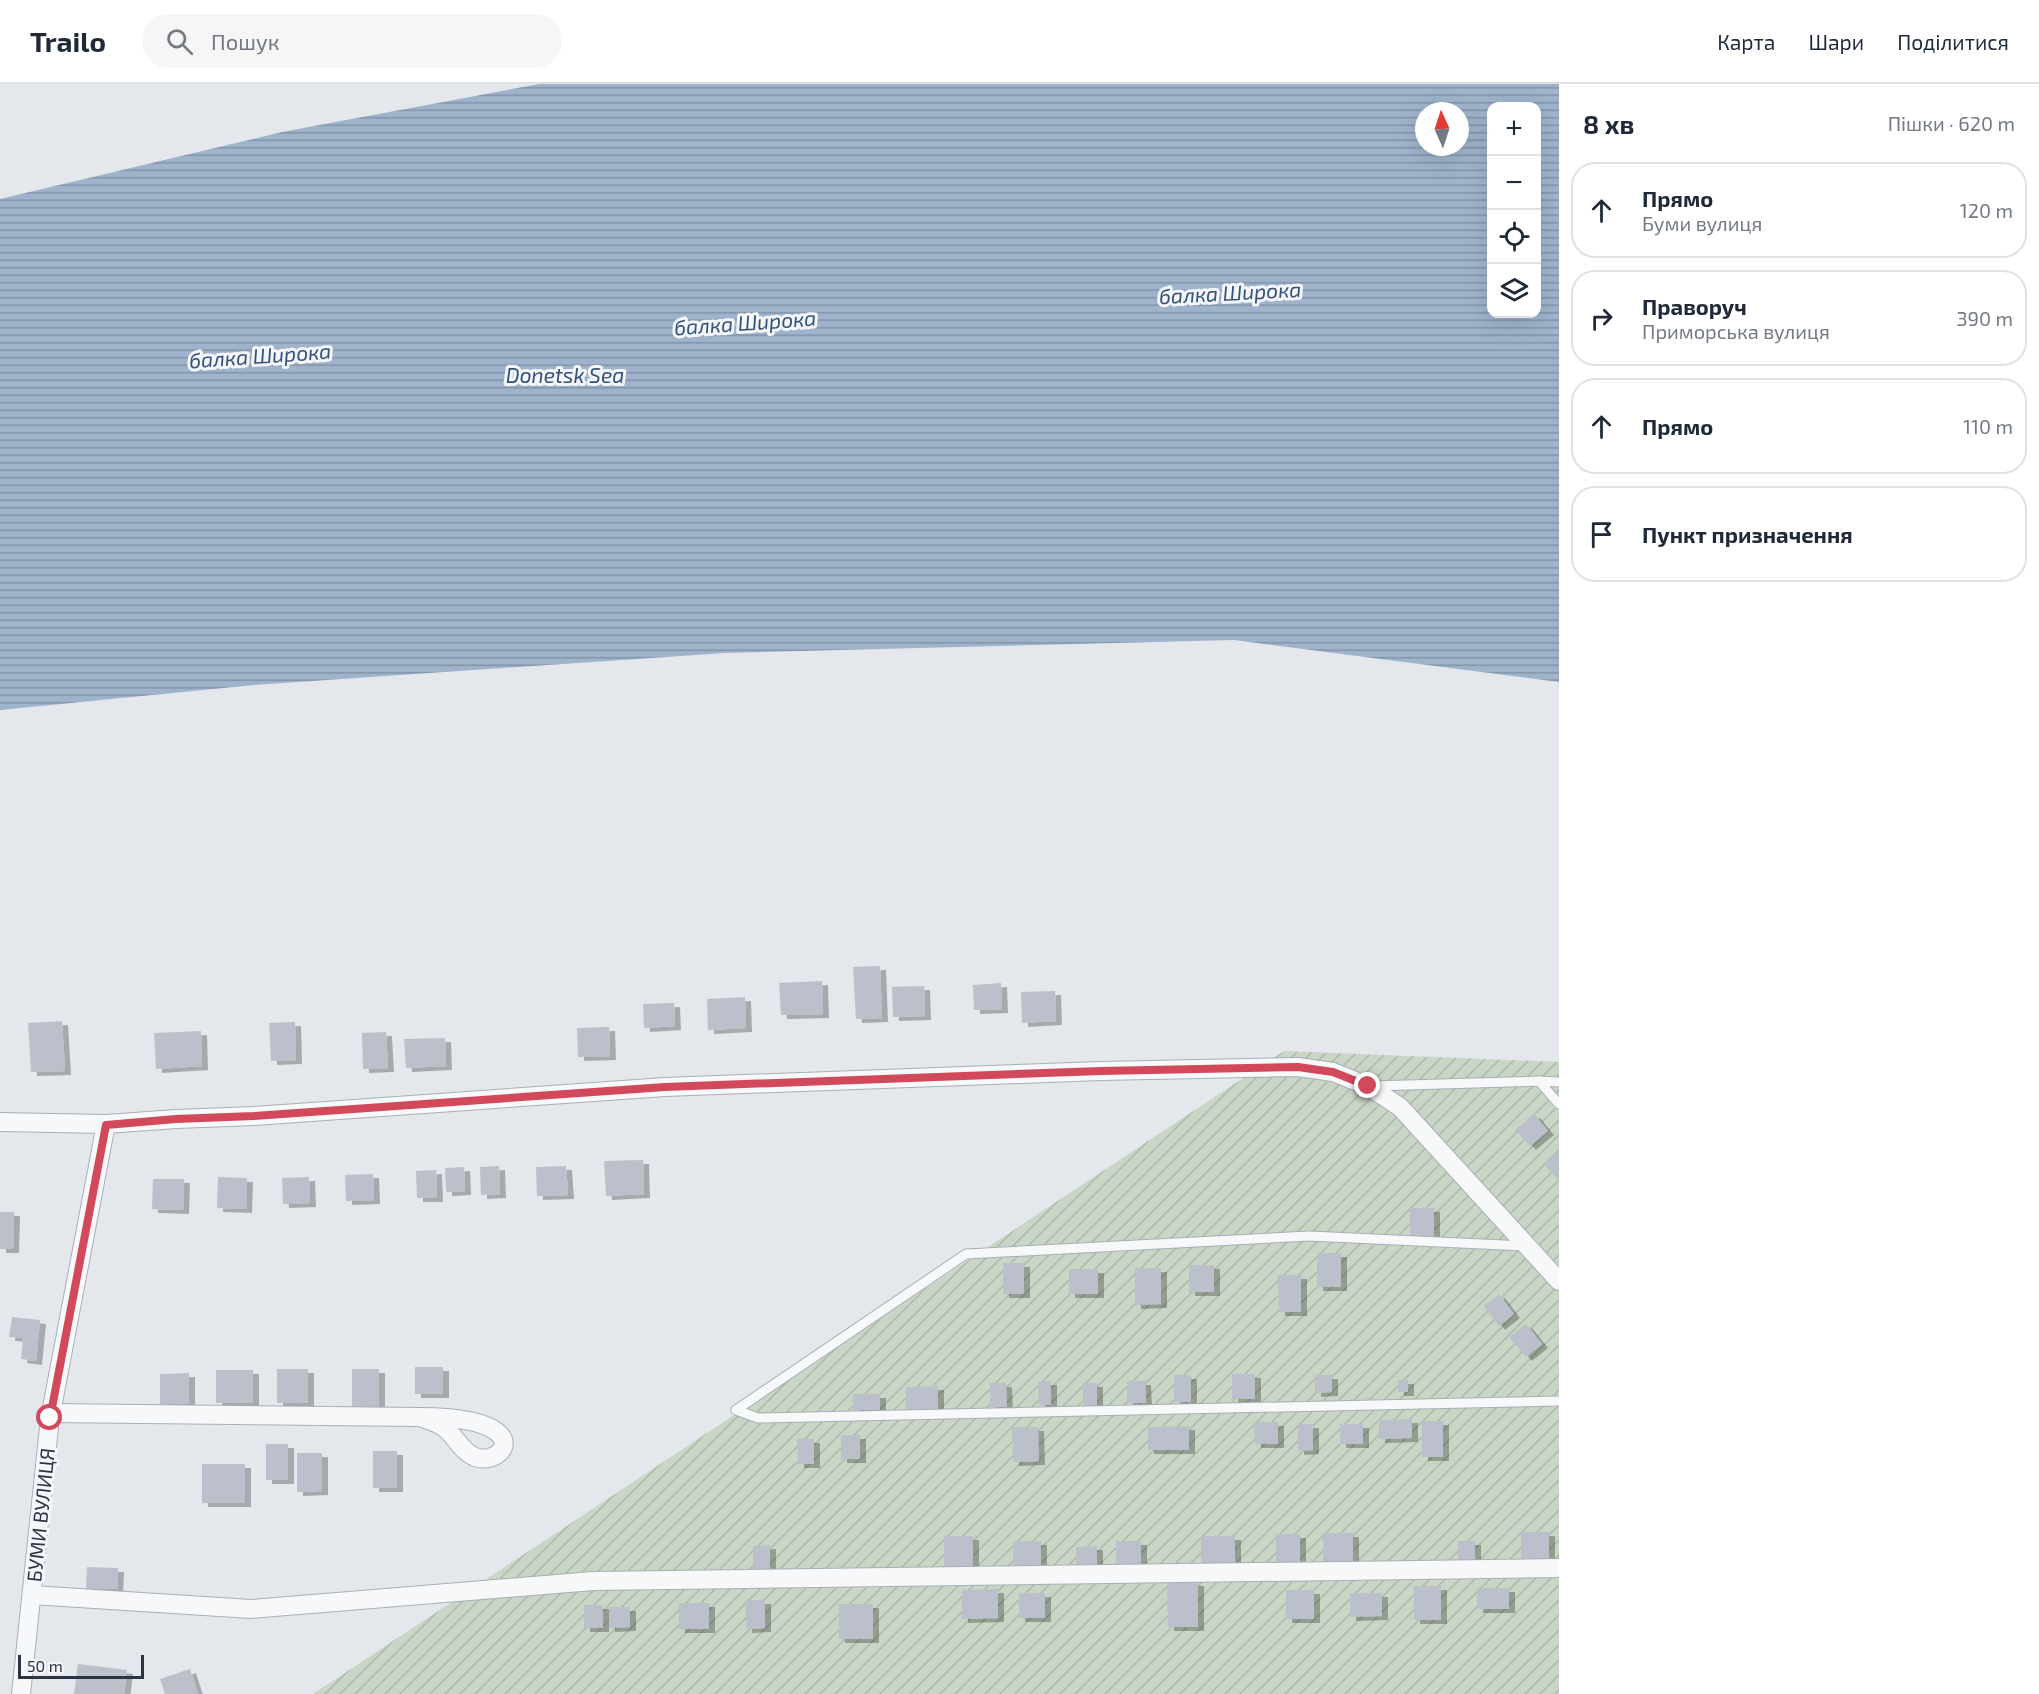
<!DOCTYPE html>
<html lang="uk">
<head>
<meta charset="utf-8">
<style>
	body { margin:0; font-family:"Exo 2",sans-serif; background:#f6f6f7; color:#1f2937 }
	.controls { position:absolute; right:18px; top:18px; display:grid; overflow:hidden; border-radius:12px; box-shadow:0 6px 24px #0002 }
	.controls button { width:54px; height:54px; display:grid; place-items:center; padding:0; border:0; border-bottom:2px solid #e0e1e3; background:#fff; color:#1f2937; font:30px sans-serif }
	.compass { position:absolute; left:1415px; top:18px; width:54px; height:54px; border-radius:50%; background:#fff; box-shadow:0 6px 24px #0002; rotate:357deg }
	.scale { position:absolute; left:18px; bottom:15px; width:126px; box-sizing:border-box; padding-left:6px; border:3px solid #2b3445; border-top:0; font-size:16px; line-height:21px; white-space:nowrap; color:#2b3445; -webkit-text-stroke:4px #f4f6f9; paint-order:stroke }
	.stop { position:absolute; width:18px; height:18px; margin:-14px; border:4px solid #d1495b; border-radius:50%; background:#fff }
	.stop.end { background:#d1495b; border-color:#fff; box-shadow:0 2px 6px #0008 }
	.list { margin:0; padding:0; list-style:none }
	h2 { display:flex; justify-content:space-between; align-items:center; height:78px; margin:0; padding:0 24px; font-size:26px }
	h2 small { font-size:20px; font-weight:400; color:#747a83 }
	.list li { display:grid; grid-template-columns:39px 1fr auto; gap:18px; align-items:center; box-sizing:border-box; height:96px; margin:0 12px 12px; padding:0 12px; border:2px solid #e0e1e3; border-radius:24px }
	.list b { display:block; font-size:22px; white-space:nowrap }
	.list p { margin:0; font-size:20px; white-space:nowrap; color:#747a83 }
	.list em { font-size:20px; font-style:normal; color:#747a83 }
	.icon { flex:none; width:33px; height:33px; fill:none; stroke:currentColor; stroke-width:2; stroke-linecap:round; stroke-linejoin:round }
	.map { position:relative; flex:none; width:1559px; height:1610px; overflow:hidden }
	header { display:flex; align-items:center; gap:36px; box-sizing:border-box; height:84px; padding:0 30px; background:#fff; border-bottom:2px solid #e0e1e3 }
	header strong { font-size:28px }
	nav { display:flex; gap:33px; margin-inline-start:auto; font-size:21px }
	.search { width:420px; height:54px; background:#f6f6f7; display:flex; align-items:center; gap:15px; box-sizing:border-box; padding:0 21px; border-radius:33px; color:#747a83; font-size:22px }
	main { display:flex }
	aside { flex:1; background:#fff }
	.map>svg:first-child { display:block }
	.garden { fill:url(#garden-furrows) }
	.water { fill:url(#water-rules); fill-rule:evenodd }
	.building { fill:#bbc0ca; filter:url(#shadow) }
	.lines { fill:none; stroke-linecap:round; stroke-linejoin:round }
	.lane-casing { stroke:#a9aeb7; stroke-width:11 }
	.street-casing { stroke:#a9aeb7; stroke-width:20 }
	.lane { stroke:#f7f8fa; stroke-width:9 }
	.street { stroke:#f7f8fa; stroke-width:18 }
	.route { stroke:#d1495b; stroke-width:8 }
	.labels { text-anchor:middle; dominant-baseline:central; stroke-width:6; stroke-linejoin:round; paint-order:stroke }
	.street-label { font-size:20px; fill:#2b3445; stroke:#f4f6f9 }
	.water-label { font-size:21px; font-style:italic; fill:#34527a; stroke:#f4f6f9 }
</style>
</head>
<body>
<header>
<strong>Trailo</strong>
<div class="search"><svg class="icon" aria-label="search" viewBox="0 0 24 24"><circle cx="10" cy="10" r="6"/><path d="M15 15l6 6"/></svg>Пошук</div>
<nav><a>Карта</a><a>Шари</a><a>Поділитися</a></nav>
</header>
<main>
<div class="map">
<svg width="1559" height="1610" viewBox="0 0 1559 1610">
	<defs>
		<pattern id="garden-furrows" width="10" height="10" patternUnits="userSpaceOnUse" patternTransform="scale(1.5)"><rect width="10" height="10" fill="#c9d6c5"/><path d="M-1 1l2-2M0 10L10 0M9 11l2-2" fill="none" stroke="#adb8ab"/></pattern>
		<pattern id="water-rules" width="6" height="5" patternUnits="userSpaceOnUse" patternTransform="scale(1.5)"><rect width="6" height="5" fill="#9fb4cc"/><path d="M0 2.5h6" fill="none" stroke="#8293a7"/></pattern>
		<filter id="shadow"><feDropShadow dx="6" dy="4" stdDeviation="0" flood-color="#0004"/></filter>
	</defs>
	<rect width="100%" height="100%" fill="#e4e7ec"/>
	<path class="garden" d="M1284 967 1559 978V1610H313Z"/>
	<path class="water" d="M539 0H1559V598L1234 556 725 569 254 601 0 626V115L282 48ZM1492 22H1536V230H1492ZM1424 27H1460V63H1424Z"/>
	<g class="building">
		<path d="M880 882 882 934 856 935 853 883Z"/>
		<path d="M822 897 823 930 781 931 779 899Z"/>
		<path d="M1001 899 1002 925 974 926 973 901Z"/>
		<path d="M924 902 925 932 893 933 892 903Z"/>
		<path d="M1055 907 1056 937 1022 939 1021 908Z"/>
		<path d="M745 913 746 944 708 946 707 915Z"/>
		<path d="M674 919 675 942 644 944 643 920Z"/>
		<path d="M62 937 65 987 31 988 28 939Z"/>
		<path d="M295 938 296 976 271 977 269 939Z"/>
		<path d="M609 943 610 972 578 973 577 944Z"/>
		<path d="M201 947 202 982 156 985 154 949Z"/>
		<path d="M386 948 388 984 363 985 362 949Z"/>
		<path d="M445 954 446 982 406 984 404 955Z"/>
		<path d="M1534 1030 1548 1047 1530 1062 1515 1046Z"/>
		<path d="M1559 1067V1097L1544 1080Z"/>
		<path d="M643 1076 644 1110 606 1112 604 1077Z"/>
		<path d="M499 1082 500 1110 481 1111 480 1083Z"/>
		<path d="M566 1082 568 1111 537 1112 536 1083Z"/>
		<path d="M464 1083 465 1107 446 1108 445 1084Z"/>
		<path d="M436 1086 437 1114H417L416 1087Z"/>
		<path d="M373 1090 374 1116 346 1117 345 1091Z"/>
		<path d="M218 1093 247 1094 246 1125 217 1124Z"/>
		<path d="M309 1093 310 1119 283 1120 282 1094Z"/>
		<path d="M153 1095H184L183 1126 152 1125Z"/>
		<rect x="1410" y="1124" width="24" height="30"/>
		<path d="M0 1128H14L13 1165H0Z"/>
		<rect x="1317" y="1169" width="24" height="34"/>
		<rect x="1003" y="1179" width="21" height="31"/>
		<rect x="1189" y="1181" width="25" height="27"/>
		<path d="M1135 1184H1161V1220L1135 1221Z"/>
		<rect x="1069" y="1185" width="29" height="25"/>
		<path d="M1278 1191H1301V1228H1279Z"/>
		<path d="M1499 1210 1514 1230 1499 1242 1484 1222Z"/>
		<path d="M12 1233 40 1236 36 1277 21 1275 23 1254 9 1253Z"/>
		<path d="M1526 1240 1542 1260 1526 1273 1509 1253Z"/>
		<rect x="415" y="1283" width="28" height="27"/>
		<rect x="277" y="1285" width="31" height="34"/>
		<rect x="352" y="1285" width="27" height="39"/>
		<path d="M216 1286H253V1318L216 1319Z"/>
		<path d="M189 1289V1320H160V1290Z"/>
		<rect x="1232" y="1290" width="23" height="25"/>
		<rect x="1174" y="1291" width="17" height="27"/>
		<path d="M1315 1291H1332V1308L1315 1309Z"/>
		<rect x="1398" y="1296" width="10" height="12"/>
		<path d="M1038 1297H1051V1321H1039Z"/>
		<path d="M1127 1297H1145L1146 1319H1127Z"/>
		<path d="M990 1299H1006L1007 1323H990Z"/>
		<path d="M1083 1299H1097V1321L1083 1322Z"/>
		<path d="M938 1302V1326L906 1327V1303Z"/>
		<rect x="853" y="1310" width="27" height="16"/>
		<path d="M1412 1335V1354L1379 1355V1336Z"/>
		<rect x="1422" y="1337" width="21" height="36"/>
		<path d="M1254 1338H1278V1360H1255Z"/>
		<path d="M1298 1340H1313V1366L1298 1367Z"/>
		<rect x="1340" y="1340" width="23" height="20"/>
		<path d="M1189 1342V1366H1148V1343Z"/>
		<path d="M1012 1343H1038L1039 1377 1013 1378Z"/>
		<rect x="841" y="1351" width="19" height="24"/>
		<path d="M797 1355H814V1380H798Z"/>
		<rect x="266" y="1360" width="22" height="36"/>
		<rect x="373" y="1367" width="24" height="37"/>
		<path d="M297 1369H322V1407L297 1408Z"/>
		<rect x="202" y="1380" width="43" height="39"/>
		<rect x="1521" y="1448" width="28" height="29"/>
		<rect x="1323" y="1449" width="30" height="31"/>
		<rect x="1276" y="1450" width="24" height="30"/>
		<rect x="944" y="1452" width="29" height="30"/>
		<rect x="1201" y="1452" width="34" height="29"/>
		<rect x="1013" y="1457" width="28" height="28"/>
		<rect x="1116" y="1457" width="25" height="25"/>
		<rect x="1458" y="1457" width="17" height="22"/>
		<path d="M770 1461V1485H753V1462Z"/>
		<path d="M1097 1462V1485H1076V1463Z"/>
		<path d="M87 1483 118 1484 117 1505H86Z"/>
		<path d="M1167 1498H1198V1543H1168Z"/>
		<rect x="1414" y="1502" width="27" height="34"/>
		<rect x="1477" y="1504" width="32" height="21"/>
		<path d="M998 1505V1534L962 1535V1506Z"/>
		<rect x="1286" y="1506" width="28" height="29"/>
		<rect x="1019" y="1509" width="26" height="25"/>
		<path d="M1350 1509H1382V1532L1350 1533Z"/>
		<path d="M746 1516H765V1544L746 1545Z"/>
		<rect x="679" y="1519" width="30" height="26"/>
		<rect x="839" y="1520" width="34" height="35"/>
		<rect x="584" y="1521" width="19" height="23"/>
		<path d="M609 1523H630V1543L609 1544Z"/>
		<path d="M78 1580 127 1586 124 1610H74Z"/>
		<path d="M190 1585 198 1610H165L160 1595Z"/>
	</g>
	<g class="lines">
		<defs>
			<g id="lane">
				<path d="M1539 997 1559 1020"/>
				<path d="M1373 1002 1539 997 1559 998"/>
				<path d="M736 1326 966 1170 1309 1152 1525 1162"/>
				<path d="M736 1326 758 1334 1559 1317"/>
			</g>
			<g id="street">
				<path d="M0 1038 106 1040 176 1035 254 1032 665 1003 1101 987 1298 983 1333 988 1368 1002 1400 1023 1559 1197"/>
				<path d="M51 1329 420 1333C441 1333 479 1334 497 1348 515 1362 493 1380 475 1373 460 1367 455 1350 442 1342 436 1338 427 1336 420 1333"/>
				<path d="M32 1511 251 1525 593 1497 1559 1484"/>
				<path d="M21 1610 50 1334 106 1040"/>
			</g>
		</defs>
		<use href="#lane" class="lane-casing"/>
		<use href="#street" class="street-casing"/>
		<use href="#lane" class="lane"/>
		<use href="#street" class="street"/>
	</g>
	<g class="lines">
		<path class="route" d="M50 1334 106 1041 176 1035 254 1032 665 1003 1101 987 1298 983 1333 988 1368 1002"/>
	</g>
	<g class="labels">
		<g class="street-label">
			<text transform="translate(40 1431) rotate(-84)">БУМИ ВУЛИЦЯ</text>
		</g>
		<g class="water-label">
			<text transform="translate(1230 208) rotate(-3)">балка Широка</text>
			<text transform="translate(745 238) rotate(-4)">балка Широка</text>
			<text transform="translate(260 271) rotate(-4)">балка Широка</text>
			<text x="565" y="290">Donetsk Sea</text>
		</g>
	</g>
</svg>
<div class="controls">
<button>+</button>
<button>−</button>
<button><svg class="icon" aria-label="locate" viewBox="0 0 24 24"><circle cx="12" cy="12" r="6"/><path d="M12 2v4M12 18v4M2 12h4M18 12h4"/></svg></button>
<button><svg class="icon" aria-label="layers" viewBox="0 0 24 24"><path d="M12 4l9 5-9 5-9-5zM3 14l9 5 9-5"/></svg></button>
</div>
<svg class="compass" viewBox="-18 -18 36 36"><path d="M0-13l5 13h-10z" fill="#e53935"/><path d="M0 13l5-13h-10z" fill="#747a83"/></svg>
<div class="scale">50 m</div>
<div class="stop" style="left:50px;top:1334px"></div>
<div class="stop end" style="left:1368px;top:1002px"></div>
</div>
<aside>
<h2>8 хв<small>Пішки · 620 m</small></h2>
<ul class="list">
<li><svg class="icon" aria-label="ahead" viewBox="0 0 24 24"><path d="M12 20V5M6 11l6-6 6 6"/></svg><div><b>Прямо</b><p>Буми вулиця</p></div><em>120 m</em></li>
<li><svg class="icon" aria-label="right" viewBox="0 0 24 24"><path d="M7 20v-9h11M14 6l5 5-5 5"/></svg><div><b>Праворуч</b><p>Приморська вулиця</p></div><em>390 m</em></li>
<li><svg class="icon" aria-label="ahead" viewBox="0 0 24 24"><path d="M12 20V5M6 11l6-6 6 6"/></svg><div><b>Прямо</b></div><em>110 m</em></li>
<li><svg class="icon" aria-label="arrive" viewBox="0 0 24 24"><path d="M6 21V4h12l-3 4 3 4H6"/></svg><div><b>Пункт призначення</b></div></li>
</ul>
</aside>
</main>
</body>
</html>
